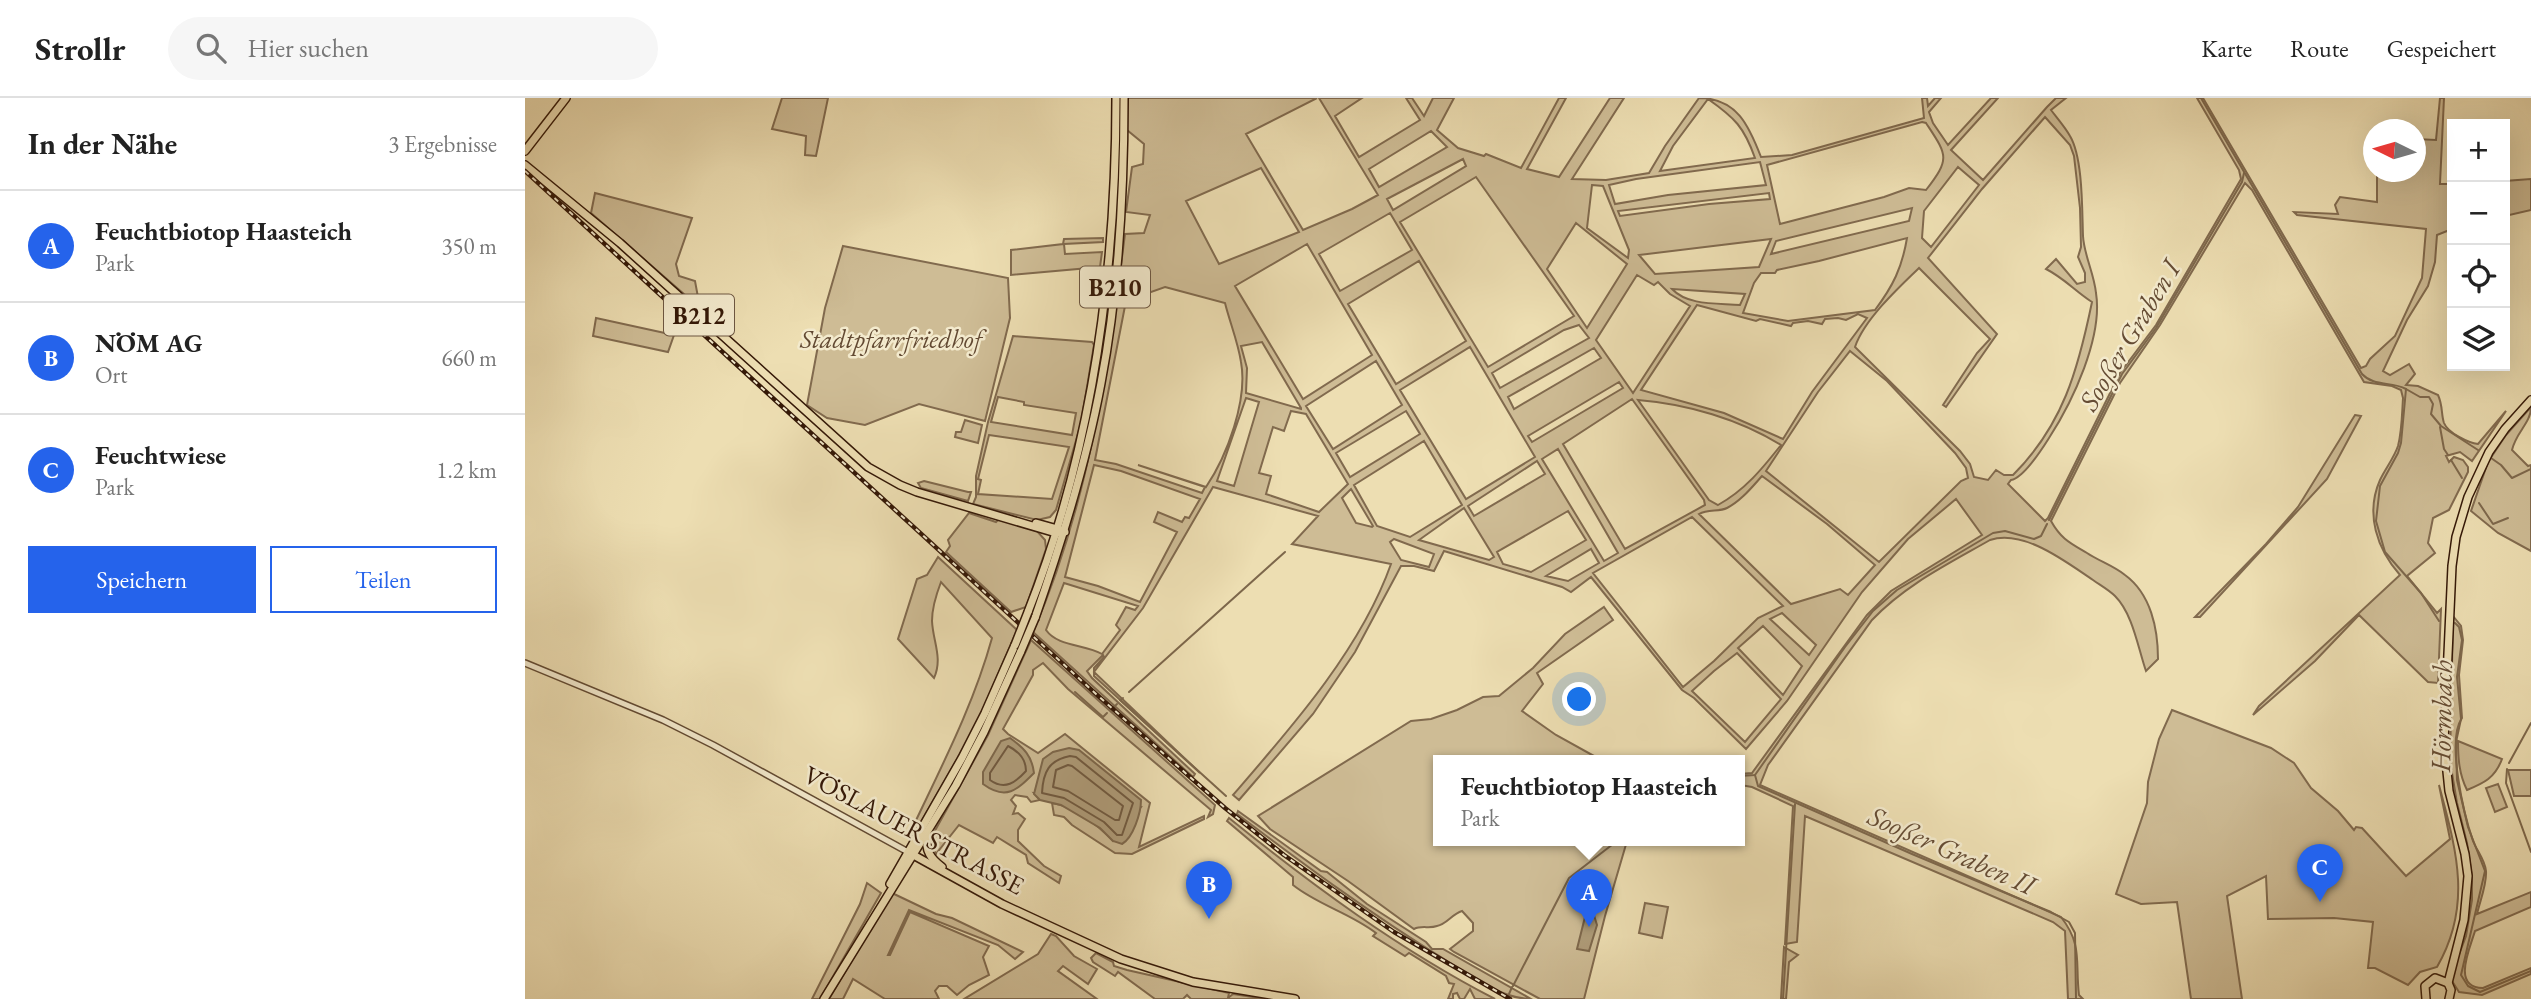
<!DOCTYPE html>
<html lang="de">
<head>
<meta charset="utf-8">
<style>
	body { margin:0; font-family:"EB Garamond",serif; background:#f6f6f6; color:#222 }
	.controls { position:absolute; right:21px; top:21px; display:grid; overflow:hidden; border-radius:0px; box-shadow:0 7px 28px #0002 }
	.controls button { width:63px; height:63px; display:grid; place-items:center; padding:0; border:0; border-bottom:2px solid #e0e0e0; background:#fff; color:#222; font:35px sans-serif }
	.compass { position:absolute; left:1838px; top:21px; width:63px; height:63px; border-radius:50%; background:#fff; box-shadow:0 7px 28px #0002; rotate:275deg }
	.you { position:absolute; left:1055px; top:602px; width:24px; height:24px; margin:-18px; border:5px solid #fff; border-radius:50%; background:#1a73e8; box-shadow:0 0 0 10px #1a73e833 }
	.badge { display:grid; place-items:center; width:46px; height:46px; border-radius:50%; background:#2563eb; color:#fff; font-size:23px; font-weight:700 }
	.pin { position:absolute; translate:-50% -58px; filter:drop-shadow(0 2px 4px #0008) }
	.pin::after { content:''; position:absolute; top:37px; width:24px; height:21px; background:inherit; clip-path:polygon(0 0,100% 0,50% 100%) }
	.popup { position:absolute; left:908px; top:657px; width:312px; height:91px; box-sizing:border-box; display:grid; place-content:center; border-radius:0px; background:#fff; filter:drop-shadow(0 2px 5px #0005); font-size:23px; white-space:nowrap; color:#767676 }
	.popup b { font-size:26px; color:#222 }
	.popup::after { content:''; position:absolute; left:50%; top:100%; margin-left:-14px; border:14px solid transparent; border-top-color:#fff }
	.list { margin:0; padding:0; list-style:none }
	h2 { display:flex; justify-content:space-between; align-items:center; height:91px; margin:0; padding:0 28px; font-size:30px }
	h2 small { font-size:23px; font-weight:400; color:#767676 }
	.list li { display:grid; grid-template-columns:46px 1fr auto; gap:21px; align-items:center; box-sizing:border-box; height:112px; padding:0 28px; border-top:2px solid #e0e0e0 }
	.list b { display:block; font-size:26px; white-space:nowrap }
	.list p { margin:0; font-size:23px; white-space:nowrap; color:#767676 }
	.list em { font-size:23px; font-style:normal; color:#767676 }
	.actions { display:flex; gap:14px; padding:21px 28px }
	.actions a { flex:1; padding:16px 0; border:2px solid #2563eb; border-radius:0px; text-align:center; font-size:24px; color:#2563eb }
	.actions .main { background:#2563eb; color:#fff }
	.icon { flex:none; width:38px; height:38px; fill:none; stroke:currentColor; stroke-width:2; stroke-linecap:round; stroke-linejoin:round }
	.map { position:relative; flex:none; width:2006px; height:901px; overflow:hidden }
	header { display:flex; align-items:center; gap:42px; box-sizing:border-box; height:98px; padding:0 35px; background:#fff; border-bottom:2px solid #e0e0e0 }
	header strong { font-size:33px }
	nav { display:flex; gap:38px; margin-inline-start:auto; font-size:24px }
	.search { width:490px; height:63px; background:#f6f6f6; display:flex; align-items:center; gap:18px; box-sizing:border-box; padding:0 24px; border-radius:38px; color:#767676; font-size:26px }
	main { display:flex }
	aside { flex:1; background:#fff }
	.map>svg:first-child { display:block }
	.green { fill:#cebc95; stroke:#816a4e; stroke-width:2; fill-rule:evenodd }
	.water { fill:#ae9b78; stroke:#7d674b; stroke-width:2 }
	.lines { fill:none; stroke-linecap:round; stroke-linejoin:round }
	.shore { stroke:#715a40; stroke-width:2 }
	.stream { stroke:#7d674b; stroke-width:2 }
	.minor-casing { stroke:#624a32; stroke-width:8 }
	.major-casing { stroke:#341807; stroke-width:10 }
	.minor { stroke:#f3eacd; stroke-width:5 }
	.major { stroke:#eddeb2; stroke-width:7 }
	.rail-casing { stroke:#341807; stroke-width:4.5 }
	.rail { stroke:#f3eacd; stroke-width:2; stroke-dasharray:5; stroke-linecap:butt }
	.major-bridge-casing { stroke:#341807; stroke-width:10; stroke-linecap:butt }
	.major-bridge { stroke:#eddeb2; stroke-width:7 }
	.labels { text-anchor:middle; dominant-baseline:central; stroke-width:5; stroke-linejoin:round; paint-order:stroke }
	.shield { fill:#f3eacd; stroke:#6d5742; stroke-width:2 }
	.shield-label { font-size:24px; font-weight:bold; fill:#341807 }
	.park-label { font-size:26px; font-style:italic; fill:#624932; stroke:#f3eacd }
	.street-label { font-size:26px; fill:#341807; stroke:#f3eacd }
	.water-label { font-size:28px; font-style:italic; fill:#654c34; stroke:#f3eacd }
</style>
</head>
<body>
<header>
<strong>Strollr</strong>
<div class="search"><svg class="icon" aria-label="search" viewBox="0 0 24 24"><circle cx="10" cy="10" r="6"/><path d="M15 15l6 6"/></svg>Hier suchen</div>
<nav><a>Karte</a><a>Route</a><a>Gespeichert</a></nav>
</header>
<main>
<aside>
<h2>In der Nähe<small>3 Ergebnisse</small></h2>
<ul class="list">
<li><span class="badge">A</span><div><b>Feuchtbiotop Haasteich</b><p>Park</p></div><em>350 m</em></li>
<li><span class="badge">B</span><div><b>NÖM AG</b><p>Ort</p></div><em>660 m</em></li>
<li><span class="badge">C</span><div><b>Feuchtwiese</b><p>Park</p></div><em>1.2 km</em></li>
</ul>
<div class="actions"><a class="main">Speichern</a><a>Teilen</a></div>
</aside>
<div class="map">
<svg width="2006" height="901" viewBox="0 0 2006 901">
	<rect width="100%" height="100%" fill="#eddeb2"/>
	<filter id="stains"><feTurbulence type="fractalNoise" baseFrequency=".00286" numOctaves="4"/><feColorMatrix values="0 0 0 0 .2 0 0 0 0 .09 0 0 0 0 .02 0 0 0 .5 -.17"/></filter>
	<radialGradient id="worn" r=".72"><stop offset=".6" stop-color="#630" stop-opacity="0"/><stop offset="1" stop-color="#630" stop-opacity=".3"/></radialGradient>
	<g class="green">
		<path d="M257 0H303L291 58 280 57 281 38 247 31Z"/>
		<path d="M594 0H596C594 124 588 249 554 369 549 388 545 414 535 429 548 379 563 329 572 278 589 186 592 93 594 0Z"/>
		<path d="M602 0H792L721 36 778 132 827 111 853 97 794 0H837L810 18 834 59 895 22 881 0H887L899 18 908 0H929L912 32 933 50 959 58 961 56 996 70 1034 0H1041L1002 71 1034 79 1085 0H1099L1047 81 1081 82 1124 75 1140 48 1174 0C1212 0 1224 28 1236 59L1267 57 1399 20 1397 0H1402L1403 8 1410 0H1416L1404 14 1408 25 1423 47 1466 0H1473L1426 52 1458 82 1522 9 1531 0H1541L1526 12C1532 20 1540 29 1545 38 1558 60 1557 111 1558 138 1559 157 1569 175 1571 195 1578 239 1548 303 1524 340 1517 351 1499 380 1486 382L1483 386 1520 423 1523 420 1595 275 1631 227 1716 81 1714 72 1672 0H1678L1836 270 1841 268 1845 261 1870 238 1897 180 1901 131 1772 117 1769 114 1813 116 1810 107 1815 99 1852 104V74H1890L1891 41 1911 42 1915 0H1919L1915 86H1927V131L1912 137 1910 164 1903 188 1882 222 1858 273 1865 277 1884 266 1890 276 1881 287 1893 288 1913 297C1918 308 1916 316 1919 325 1923 335 1944 345 1953 346L1981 313 1947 363 1935 354 1921 358 1924 364 1929 359 1938 362 1943 369V374L1924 412 1908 420 1903 445 1910 455 1882 478 1912 515 1916 511 1913 585 1903 584 1834 517 1790 563 1728 617 1734 608 1875 477C1852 451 1840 416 1855 382 1860 371 1869 360 1873 348 1877 333 1877 315 1878 300L1876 292 1867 288 1839 284 1727 92 1720 85 1635 227 1595 285 1526 423C1536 441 1545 445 1562 455 1574 463 1589 468 1600 477 1626 496 1633 531 1633 561L1621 573C1613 550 1608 516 1590 498 1584 492 1575 487 1568 482 1541 464 1499 431 1465 442 1423 466 1380 487 1347 522L1243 667 1235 687 1536 819C1558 847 1550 864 1554 897L1558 901H1543L1540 833 1528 824 1280 718 1272 844 1260 846 1268 708 1227 689 1215 687V676L1227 675 1342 517 1366 493 1457 437 1431 401 1383 441 1337 494 1262 603 1221 651 1169 600 1157 592 1066 479 1046 494 1037 489 919 453 909 473 889 468H876L830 554 788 616 714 702 708 697C766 630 836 551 866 466L767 446 793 418 688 389 618 510 569 574 675 675 569 578V570L579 559 578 557 562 573 567 580 670 676 668 679 508 534C563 408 583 271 600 136L619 135 625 117 601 114 607 69 618 66 619 46 602 32ZM1183 1C1210 20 1219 29 1230 60L1135 73 1148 48ZM1520 19 1545 47 1549 58 1555 110 1556 149 1553 159 1560 175V184L1552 186 1531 161 1521 171C1539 180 1550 193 1567 204 1553 272 1538 327 1488 377H1479L1471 372 1463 382 1449 379 1445 366 1435 353 1330 249C1339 222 1373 190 1394 170L1465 241 1452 255 1418 307 1421 309 1472 236 1403 160 1457 91ZM1397 24 1401 25C1422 57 1426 60 1401 92L1384 90 1359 99 1255 126 1242 67ZM906 33 922 49 854 89 844 71ZM938 61 941 68 868 112 862 101ZM1235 64 1241 87 1143 97 1090 106 1084 87 1111 81ZM1433 69 1454 87 1406 149 1397 140 1399 113ZM736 70 774 134 694 166 661 103ZM951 79 1049 218 963 269 875 124ZM1067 87 1078 88 1104 152 1103 160 1062 130ZM1244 95 1245 101 1184 106 1095 118 1093 113ZM1387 110 1384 123 1246 156 1251 143ZM865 115 887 152 815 193 794 156ZM1051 125 1102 166 1062 230 1022 171ZM1382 140C1377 170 1368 188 1350 212L1263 223 1218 215 1229 185 1236 175H1250L1252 172 1294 163ZM1246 141 1234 169 1130 176 1114 157ZM782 146 847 257 778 301 710 188ZM894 163 941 243 871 286 823 206ZM1112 177 1129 187 1133 184 1145 196 1165 208 1108 295 1071 242ZM640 189 700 205C705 225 713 244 716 264 723 302 702 358 681 389L613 367 680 389 677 395 591 366 570 362 600 208 606 201ZM1147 191 1220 196 1215 207C1193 205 1163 208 1147 191ZM1172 207 1231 223 1235 221 1266 228 1268 225 1283 223 1297 226 1300 221 1313 220 1321 222 1333 216 1342 220 1287 294 1258 341 1199 315 1116 292ZM1054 227 1064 240 975 290 967 275 1039 232ZM737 244 776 310V311L721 295 722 270 716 248ZM945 249 1010 359 941 401 875 292ZM1069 250 1076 260 989 311 983 299ZM1325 253 1362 283 1430 355 1441 370 1443 380 1436 383 1354 464 1241 373 1293 294ZM851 263 877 307 808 351 781 308ZM1094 284 1098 290 1007 344 1003 338ZM721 300 734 304 709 388 692 383ZM1107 301 1179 402 1180 407 1100 451 1038 346ZM1113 302C1162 306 1214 321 1256 347 1237 371 1220 392 1193 407L1184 402ZM766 313 781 316 823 386 794 414 741 396 746 378 734 375 748 329 759 333ZM881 313 895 336 825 379 811 355ZM899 343 937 407 885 439 852 428 829 387ZM1033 351 1093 455 1079 463 1017 361ZM1012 363 1020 376 949 418 943 408ZM569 367 596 373 675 401 664 420 660 419 657 424 633 414 629 424 652 434 615 504 573 488 540 479ZM1237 378 1302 426 1350 467 1323 497 1315 491 1266 506 1174 416C1183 411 1194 414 1202 410 1216 403 1227 389 1237 378ZM826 391 848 428 847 429 831 425 817 400ZM939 410 969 459 964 462 894 442ZM1043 413 1061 442 1006 474 978 466 972 454ZM1167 419 1258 508 1233 520 1189 563 1158 589 1068 475ZM869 441 909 456 904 469 876 462 865 444ZM1066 451 1074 465 1043 483 1021 478ZM539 485 613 508 610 512 601 509 591 527 595 532 577 556C560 546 533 549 521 532ZM1257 515 1291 547 1284 557 1245 521ZM1238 528 1277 568 1258 597 1213 550ZM1212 555 1256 601 1220 644 1167 593 1189 573Z"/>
		<path d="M2006 81V112L1980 118V83Z"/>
		<path d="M70 95 167 120 151 166 154 178 170 183 175 210 66 115Z"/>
		<path d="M578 140V144L539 146 540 156 577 154 575 169 486 177V152L538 146 539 141Z"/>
		<path d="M318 148 483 180 485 220 460 323 394 306 340 327 302 320 282 307 300 210Z"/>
		<path d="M71 220 149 237 143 254 68 238Z"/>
		<path d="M488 238 567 244 569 247 556 325 531 412 525 419 512 422 448 406 451 399V378L463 324ZM473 299 499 304V307L551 315 547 337 466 324ZM464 337 544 349 527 401 453 396 456 382 453 381Z"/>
		<path d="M2006 309C2006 325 1991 334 1987 352L2003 368 2006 367V453L1973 435 1946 413 1963 364 1981 337Z"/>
		<path d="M1830 317 1836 318 1802 381 1675 519H1670L1741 446 1773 409Z"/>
		<path d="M440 322 457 327 453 345 430 339 431 334H436Z"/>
		<path d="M399 383 443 394H446L443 403 396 390 393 385Z"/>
		<path d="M444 415 471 424 474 421 512 433 520 442 521 451 501 509 486 514 421 454 425 448 423 442Z"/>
		<path d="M413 459 492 532 450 630 388 738 385 735C415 671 448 609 467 540L416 484C411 497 407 509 407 523 408 544 418 560 409 580L373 541 392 481 402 477Z"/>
		<path d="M1079 509 1088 522 1012 575 1018 586 997 613 1031 637 1078 663H914V743H1102L1080 818 1059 901H1015L929 854 925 851 948 833V825L937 813C927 816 922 826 912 828 904 831 897 827 889 831L823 783 745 731 733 718 886 623 906 621 932 612 958 599 974 598 1008 570 1040 536Z"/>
		<path d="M1928 518 1936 528 1938 542 1934 577 1937 620C1921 642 1939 717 1948 743 1952 753 1960 762 1961 773 1962 786 1955 803 1952 816L2006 794V809L1950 833C1945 850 1926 890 1958 890L2006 870V876L1957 897 1934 894 1927 883V875L1941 838 1947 802V779L1942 745 1932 705 1925 663Z"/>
		<path d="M506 542 690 707 688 716 683 719 686 712 543 591 518 565 508 572V577L478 631 483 636 513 655 540 636 625 705 614 749 679 718V721L607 756 590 755 547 727 539 719 529 717 527 705C549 708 573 727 588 743L616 709 509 695 515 702 506 704 502 699 490 697 486 702 491 708 488 716 493 715 500 721 493 732V743L519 768 536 778 534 785 503 765 501 757 472 739 468 745 434 727 411 756 407 748V738L463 637Z"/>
		<path d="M1647 612 1746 650 1769 665 1786 690 1813 713 1829 732 1831 729 1837 730 1881 778 1925 741 1914 687C1931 751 1948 807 1912 869L1895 874 1883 887 1850 870H1843L1848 824 1809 820 1743 821 1741 778 1702 798 1717 901H1666L1652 804 1616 806 1591 796 1622 705 1623 684 1634 641Z"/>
		<path d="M1933 643 1977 661C1970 680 1959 685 1942 692 1934 676 1933 660 1933 643Z"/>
		<path d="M1983 672H2006V698H1989Z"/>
		<path d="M1973 686 1982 709 1970 714 1961 690Z"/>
		<path d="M713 713 796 773 802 774 842 806 901 844 907 851H918L1006 901C976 901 944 877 919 861 847 817 780 767 712 716Z"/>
		<path d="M704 720C787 787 875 852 970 901H950L945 891 939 901H935L932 895 928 896V901H923L929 886 924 885 921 878 884 855 880 858 848 838 851 835C825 815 793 807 768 787V779L702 723Z"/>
		<path d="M342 785 356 795 295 901H287L335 806Z"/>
		<path d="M367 795 411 816 427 820 498 854 490 861 473 847 384 812 363 857H365L385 814 464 848 458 859 464 877 444 887 432 897 422 888H414L410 893 414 901H360L328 881 318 901H304Z"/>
		<path d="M1120 805 1143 809 1137 840 1114 835Z"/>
		<path d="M526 836 531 838 549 858 572 871 563 886 538 868 533 873 572 901H439L513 856Z"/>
		<path d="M1259 849 1273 857 1264 864 1261 901H1256Z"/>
		<path d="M571 855 588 864 589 868 602 872 704 895 703 900 708 896 741 901H666L662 897 658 901H630L593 874 590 878 568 864 566 860Z"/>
	</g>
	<g class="water">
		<path d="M485 640C499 650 507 658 509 675 492 692 481 703 458 686V674L476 643Z"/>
		<path d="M544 650 554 652 616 702C616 715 608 740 597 746L588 743 575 730 536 707 515 702 509 696 518 661 528 654Z"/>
		<path d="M1068 814 1072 827 1064 853 1052 851 1060 819Z"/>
	</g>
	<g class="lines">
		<g class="shore">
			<path d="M483 648C493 653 501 661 501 673 491 684 480 693 465 682V675Z"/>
			<path d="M545 658 551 659 608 705 597 737H592L579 724 539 700 517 695C518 674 524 662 545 658Z"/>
			<path d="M543 667 547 668 598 708 594 722H590L543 693 528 689 531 672Z"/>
		</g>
		<g class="stream">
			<path d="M1676 0 1837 276C1849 289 1866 283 1881 291L1876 345 1873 355 1855 388 1851 423 1860 454 1896 495 1914 523"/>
			<path d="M1881 291 1895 299H1904L1908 306 1906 316 1916 328 1953 352"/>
			<path d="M1915 329 1919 351 1923 357"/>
			<path d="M1966 360 1976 367 1987 380 2006 371"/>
			<path d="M1926 362 1937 380"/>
			<path d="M1954 405 1968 426 1983 420"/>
			<path d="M1524 422 1597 276 1631 230 1717 84 1719 75"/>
			<path d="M1930 525 1934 529 1937 542 1932 579 1936 621 1931 644 1932 682 1943 729 1960 773 1936 877 1943 888 1955 894 2006 873"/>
			<path d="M550 594 578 619 582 615"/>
			<path d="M604 594 760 454"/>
			<path d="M598 600 595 602 701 698"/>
			<path d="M589 609 592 606"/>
			<path d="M1984 665 2006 625"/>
			<path d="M1982 671 1981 685 2006 754"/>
			<path d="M1230 677 1233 688 1387 756 1526 814 1544 824 1550 835 1551 901"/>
			<path d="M1214 678 1230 677 1320 549 1348 513 1372 492 1468 435 1480 433 1509 441 1516 438 1522 426"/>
			<path d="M988 888 1044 780 1092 743"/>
			<path d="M984 896 987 889"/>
			<path d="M1258 901 1270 706"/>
		</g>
		<defs>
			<path id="minor" d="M0 565 138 622 188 647 383 754"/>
			<g id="major">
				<path d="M0 53 41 0"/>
				<path d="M0 67 95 145 343 369 375 387 392 394 531 435 540 434"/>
				<path d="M511 425 536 432"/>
				<path d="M503 514C568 350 591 176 591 0"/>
				<path d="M510 520C537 443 561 366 576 285 594 192 599 95 599 0"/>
				<path d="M403 738C399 752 406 761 417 769"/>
				<path d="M383 754 477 806 596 861 668 884 770 901"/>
				<path d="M365 786 437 660 460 615 490 547"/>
				<path d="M1923 885 1939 822 1943 778 1940 756 1924 693 1919 644 1927 468 1931 439 1943 399 1964 354 1980 331 2006 302"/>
				<path d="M299 901 431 687 459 634 496 553"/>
				<path d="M1901 901 1900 888 1910 880 1923 885 1926 892 1924 901"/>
			</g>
		</defs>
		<use href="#minor" class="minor-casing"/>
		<use href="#major" class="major-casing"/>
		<use href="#minor" class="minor"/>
		<use href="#major" class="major"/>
		<defs>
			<path id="rail" d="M0 73 571 596 700 710 759 757 869 834 985 901"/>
		</defs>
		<use href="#rail" class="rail-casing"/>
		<use href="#rail" class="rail"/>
		<defs>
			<g id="major-bridge">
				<path d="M490 547 503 514"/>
				<path d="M496 553 510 520"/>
			</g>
		</defs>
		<use href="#major-bridge" class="major-bridge-casing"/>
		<use href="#major-bridge" class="major-bridge"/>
	</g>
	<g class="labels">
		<g class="shield">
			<rect x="555" y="168.5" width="70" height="41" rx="5"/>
			<rect x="139" y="196.5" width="70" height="41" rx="5"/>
		</g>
		<g class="shield-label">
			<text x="590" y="189">B210</text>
			<text x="174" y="217">B212</text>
		</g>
		<g class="park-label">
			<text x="366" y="241">Stadtpfarrfriedhof</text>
		</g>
		<g class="street-label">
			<text transform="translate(389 732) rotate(28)">VÖSLAUER STRASSE</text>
		</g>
		<g class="water-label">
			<text transform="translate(1604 237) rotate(-59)">Sooßer Graben I</text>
			<text transform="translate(1916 618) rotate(-89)">Hörmbach</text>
			<text transform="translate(1427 752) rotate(24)">Sooßer Graben II</text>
		</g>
	</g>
	<rect width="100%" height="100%" filter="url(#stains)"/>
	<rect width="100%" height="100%" fill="url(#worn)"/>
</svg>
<div class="controls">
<button>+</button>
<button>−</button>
<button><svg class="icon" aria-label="locate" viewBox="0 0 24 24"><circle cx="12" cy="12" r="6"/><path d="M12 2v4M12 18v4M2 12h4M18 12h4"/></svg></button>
<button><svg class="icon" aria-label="layers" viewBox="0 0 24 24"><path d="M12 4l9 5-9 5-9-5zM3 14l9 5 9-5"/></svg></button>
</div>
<svg class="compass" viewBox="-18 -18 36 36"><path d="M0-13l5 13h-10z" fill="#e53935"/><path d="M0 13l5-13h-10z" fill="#767676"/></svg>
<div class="you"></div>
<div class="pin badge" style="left:1064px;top:829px">A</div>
<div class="popup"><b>Feuchtbiotop Haasteich</b>Park</div>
<div class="pin badge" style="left:684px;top:821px">B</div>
<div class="pin badge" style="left:1795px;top:804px">C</div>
</div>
</main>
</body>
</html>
